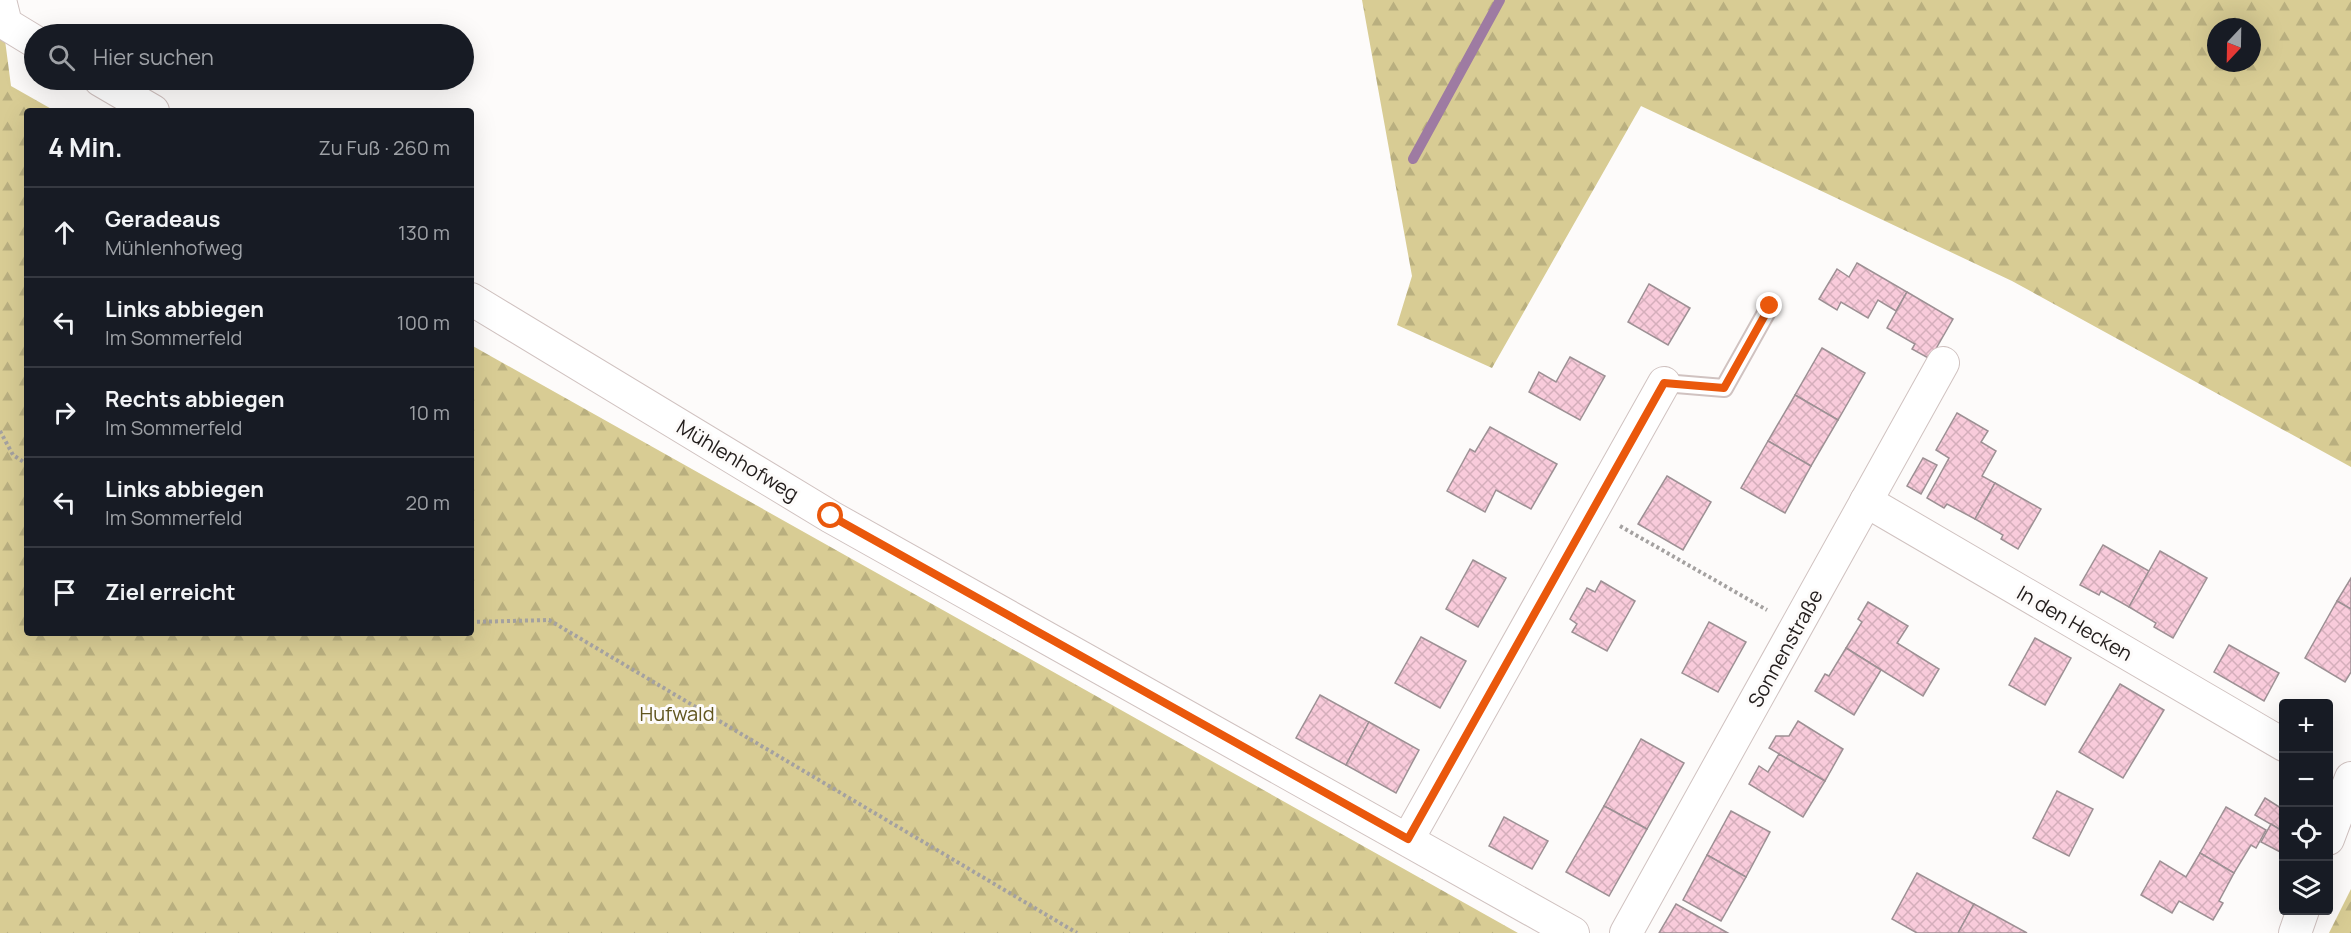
<!DOCTYPE html>
<html lang="de">
<head>
<meta charset="utf-8">
<style>
	body { margin:0; font-family:Manrope,sans-serif; background:#20242c; color:#f1f3f6 }
	.controls { position:absolute; right:18px; bottom:18px; display:grid; overflow:hidden; border-radius:6px; box-shadow:0 6px 24px #0002 }
	.controls button { width:54px; height:54px; display:grid; place-items:center; padding:0; border:0; border-bottom:2px solid #363941; background:#171b24; color:#f1f3f6; font:30px sans-serif }
	.compass { position:absolute; left:2207px; top:18px; width:54px; height:54px; border-radius:50%; background:#171b24; box-shadow:0 6px 24px #0002; rotate:202deg }
	.stop { position:absolute; width:18px; height:18px; margin:-14px; border:4px solid #ea580c; border-radius:50%; background:#fff }
	.stop.end { background:#ea580c; border-color:#fff; box-shadow:0 2px 6px #0008 }
	.list { margin:0; padding:0; list-style:none }
	h2 { display:flex; justify-content:space-between; align-items:center; height:78px; margin:0; padding:0 24px; font-size:26px }
	h2 small { font-size:20px; font-weight:400; color:#9ea1a6 }
	.list li { display:grid; grid-template-columns:39px 1fr auto; gap:18px; align-items:center; box-sizing:border-box; height:90px; padding:0 24px; border-top:2px solid #363941 }
	.list b { display:block; font-size:22px; white-space:nowrap }
	.list p { margin:0; font-size:20px; white-space:nowrap; color:#9ea1a6 }
	.list em { font-size:20px; font-style:normal; color:#9ea1a6 }
	.icon { flex:none; width:33px; height:33px; fill:none; stroke:currentColor; stroke-width:2; stroke-linecap:round; stroke-linejoin:round }
	.map { position:relative; flex:none; width:2351px; height:933px; overflow:hidden }
	.search { position:absolute; background:#171b24; box-shadow:0 6px 24px #0002; left:24px; top:24px; width:450px; height:66px; display:flex; align-items:center; gap:15px; box-sizing:border-box; padding:0 21px; border-radius:33px; color:#9ea1a6; font-size:22px }
	.panel { position:absolute; background:#171b24; box-shadow:0 6px 24px #0002; left:24px; top:108px; width:450px; height:528px; border-radius:6px }
	.map>svg:first-child { display:block }
	.forest { fill:url(#forest-firs); fill-rule:evenodd }
	.lines { fill:none; stroke-linecap:round; stroke-linejoin:round }
	.stream { stroke:#9e7ba2; stroke-width:10 }
	.building { fill:url(#building-cross-hatch); stroke:#9d9094; stroke-width:1.5 }
	.service-casing { stroke:#d0c2c0; stroke-width:20 }
	.minor-casing { stroke:#d0c2c0; stroke-width:34 }
	.path { stroke:#a4a1a0; stroke-width:4; stroke-dasharray:3 3; stroke-linecap:butt }
	.service { stroke:#fff; stroke-width:16 }
	.minor { stroke:#fff; stroke-width:32 }
	.route { stroke:#ea580c; stroke-width:8 }
	.labels { text-anchor:middle; dominant-baseline:central; stroke-width:6; stroke-linejoin:round; paint-order:stroke }
	.street-label { font-size:20px; fill:#221d1c; stroke:#fdfbfa }
	.park-label { font-size:20px; fill:#61561f; stroke:#fdfbfa }
</style>
</head>
<body>
<div class="map">
<svg width="2351" height="933" viewBox="0 0 2351 933">
	<defs>
		<pattern id="forest-firs" width="22" height="20" patternUnits="userSpaceOnUse" patternTransform="scale(1.5)"><rect width="22" height="20" fill="#d8cc94"/><path d="M5 1l3.5 6h-7zM16 11l3.5 6h-7z" fill="#b9af7f"/></pattern>
		<pattern id="building-cross-hatch" width="8" height="8" patternUnits="userSpaceOnUse" patternTransform="scale(1.5)"><rect width="8" height="8" fill="#f9cbdb"/><path d="M0 0l8 8M0 8l8-8" fill="none" stroke="#d5aebb"/></pattern>
	</defs>
	<rect width="100%" height="100%" fill="#fdfbfa"/>
	<g class="forest">
		<path d="M1362 0H2351V467L2012 281 1641 106 1492 368 1397 325 1412 276ZM2216 27H2252V63H2216Z"/>
		<path d="M0 2 11 86 55 111H27V633H471V345L1518 933H0Z"/>
		<path d="M2351 889V933H2329Z"/>
	</g>
	<g class="lines">
		<path class="stream" d="M1413 159 1500 0"/>
	</g>
	<g class="building">
		<path d="M1857 263 1907 292 1896 311 1878 300 1868 318 1841 302 1837 310 1819 299 1837 269 1849 277Z"/>
		<path d="M1649 284 1690 308 1668 345 1628 322Z"/>
		<path d="M1907 292 1953 319 1930 359 1912 349 1915 344 1887 328Z"/>
		<path d="M1822 348 1865 373 1838 420 1795 395Z"/>
		<path d="M1570 357 1605 376 1580 420 1529 392 1539 372 1556 382Z"/>
		<path d="M1795 395 1838 420 1811 466 1768 441Z"/>
		<path d="M1957 413 1988 431 1981 442 1996 451 1982 476 1995 483 1975 519 1947 504 1944 508 1927 498 1949 458 1936 450Z"/>
		<path d="M1490 427 1557 464 1531 509 1496 490 1485 512 1447 491 1470 449 1475 452Z"/>
		<path d="M1768 441 1811 466 1785 513 1741 488Z"/>
		<path d="M1923 458 1937 465 1921 494 1907 486Z"/>
		<path d="M1667 476 1711 502 1683 550 1638 524Z"/>
		<path d="M1995 483 2041 509 2018 549 2001 539 2003 535 1975 519Z"/>
		<path d="M2103 545 2149 571 2129 607 2101 591 2099 595 2080 585Z"/>
		<path d="M2160 551 2207 578 2173 638 2154 627 2156 623 2129 607Z"/>
		<path d="M1473 560 1506 578 1478 627 1446 609Z"/>
		<path d="M2351 578V609L2337 601Z"/>
		<path d="M1601 581 1635 601 1607 651 1572 632 1577 624 1570 619 1587 588 1595 592Z"/>
		<path d="M2337 601 2351 609V672L2345 682 2305 658Z"/>
		<path d="M1868 602 1908 626 1897 643 1939 669 1923 696 1846 648 1862 622 1858 619Z"/>
		<path d="M1709 622 1746 642 1718 692 1682 673Z"/>
		<path d="M1421 637 1466 661 1440 708 1395 683Z"/>
		<path d="M2035 638 2071 658 2045 705 2009 685Z"/>
		<path d="M2229 645 2279 673 2264 701 2214 672Z"/>
		<path d="M1846 648 1881 670 1854 715 1815 691 1825 674 1829 676Z"/>
		<path d="M2120 684 2164 710 2123 778 2079 752Z"/>
		<path d="M1320 695 1369 722 1346 765 1296 738Z"/>
		<path d="M1798 721 1843 749 1825 781 1769 748 1776 736H1789Z"/>
		<path d="M1369 722 1419 750 1396 793 1346 765Z"/>
		<path d="M1641 739 1684 763 1647 829 1604 806Z"/>
		<path d="M1779 754 1825 781 1803 817 1749 784 1759 766 1768 772Z"/>
		<path d="M2057 791 2093 809 2069 856 2033 838Z"/>
		<path d="M2265 798 2284 810V832L2255 815Z"/>
		<path d="M1604 806 1647 829 1609 896 1566 872Z"/>
		<path d="M2226 807 2266 830 2256 848 2251 845 2234 873 2200 853Z"/>
		<path d="M1731 811 1770 832 1746 877 1707 855Z"/>
		<path d="M1504 817 1548 841 1532 869 1489 846Z"/>
		<path d="M2271 824 2284 832V854L2261 842Z"/>
		<path d="M2200 853 2234 873 2219 901 2223 903 2213 920 2179 901 2172 913 2141 895 2160 861 2186 877Z"/>
		<path d="M1707 855 1746 877 1721 921 1683 900Z"/>
		<path d="M1917 873 1974 904 1958 933H1917L1892 919Z"/>
		<path d="M1676 904 1728 933H1659Z"/>
		<path d="M1974 904 2027 933H1958Z"/>
	</g>
	<g class="lines">
		<defs>
			<path id="service" d="M1664 383 1724 388 1770 306"/>
			<g id="minor">
				<path d="M0 0 6 24 34 41"/>
				<path d="M100 80 153 111"/>
				<path d="M471 299 831 517 1573 933"/>
				<path d="M1866 501 2284 745"/>
				<path d="M1408 839 1664 383"/>
				<path d="M2328 839 2351 778"/>
				<path d="M1626 933 1943 363"/>
				<path d="M2295 933 2303 910"/>
			</g>
		</defs>
		<use href="#service" class="service-casing"/>
		<use href="#minor" class="minor-casing"/>
		<g class="path">
			<path d="M0 431 13 455 27 464"/>
			<path d="M1620 526 1767 610"/>
			<path d="M471 622 549 620 1077 933"/>
		</g>
		<use href="#service" class="service"/>
		<use href="#minor" class="minor"/>
	</g>
	<g class="lines">
		<path class="route" d="M831 516 1408 839 1664 383 1724 388 1770 306"/>
	</g>
	<g class="labels">
		<g class="street-label">
			<text transform="translate(738 460) rotate(31)">Mühlenhofweg</text>
			<text transform="translate(2075 623) rotate(30)">In den Hecken</text>
			<text transform="translate(1785 648) rotate(-61)">Sonnenstraße</text>
		</g>
		<g class="park-label">
			<text x="677" y="713">Hufwald</text>
		</g>
	</g>
</svg>
<div class="controls">
<button>+</button>
<button>−</button>
<button><svg class="icon" aria-label="locate" viewBox="0 0 24 24"><circle cx="12" cy="12" r="6"/><path d="M12 2v4M12 18v4M2 12h4M18 12h4"/></svg></button>
<button><svg class="icon" aria-label="layers" viewBox="0 0 24 24"><path d="M12 4l9 5-9 5-9-5zM3 14l9 5 9-5"/></svg></button>
</div>
<svg class="compass" viewBox="-18 -18 36 36"><path d="M0-13l5 13h-10z" fill="#e53935"/><path d="M0 13l5-13h-10z" fill="#9ea1a6"/></svg>
<div class="stop" style="left:831px;top:516px"></div>
<div class="stop end" style="left:1770px;top:306px"></div>
<div class="search"><svg class="icon" aria-label="search" viewBox="0 0 24 24"><circle cx="10" cy="10" r="6"/><path d="M15 15l6 6"/></svg>Hier suchen</div>
<section class="panel">
<h2>4 Min.<small>Zu Fuß · 260 m</small></h2>
<ul class="list">
<li><svg class="icon" aria-label="ahead" viewBox="0 0 24 24"><path d="M12 20V5M6 11l6-6 6 6"/></svg><div><b>Geradeaus</b><p>Mühlenhofweg</p></div><em>130 m</em></li>
<li><svg class="icon" aria-label="left" viewBox="0 0 24 24"><path d="M17 20v-9H6M10 6l-5 5 5 5"/></svg><div><b>Links abbiegen</b><p>Im Sommerfeld</p></div><em>100 m</em></li>
<li><svg class="icon" aria-label="right" viewBox="0 0 24 24"><path d="M7 20v-9h11M14 6l5 5-5 5"/></svg><div><b>Rechts abbiegen</b><p>Im Sommerfeld</p></div><em>10 m</em></li>
<li><svg class="icon" aria-label="left" viewBox="0 0 24 24"><path d="M17 20v-9H6M10 6l-5 5 5 5"/></svg><div><b>Links abbiegen</b><p>Im Sommerfeld</p></div><em>20 m</em></li>
<li><svg class="icon" aria-label="arrive" viewBox="0 0 24 24"><path d="M6 21V4h12l-3 4 3 4H6"/></svg><div><b>Ziel erreicht</b></div></li>
</ul>
</section>
</div>
</body>
</html>
